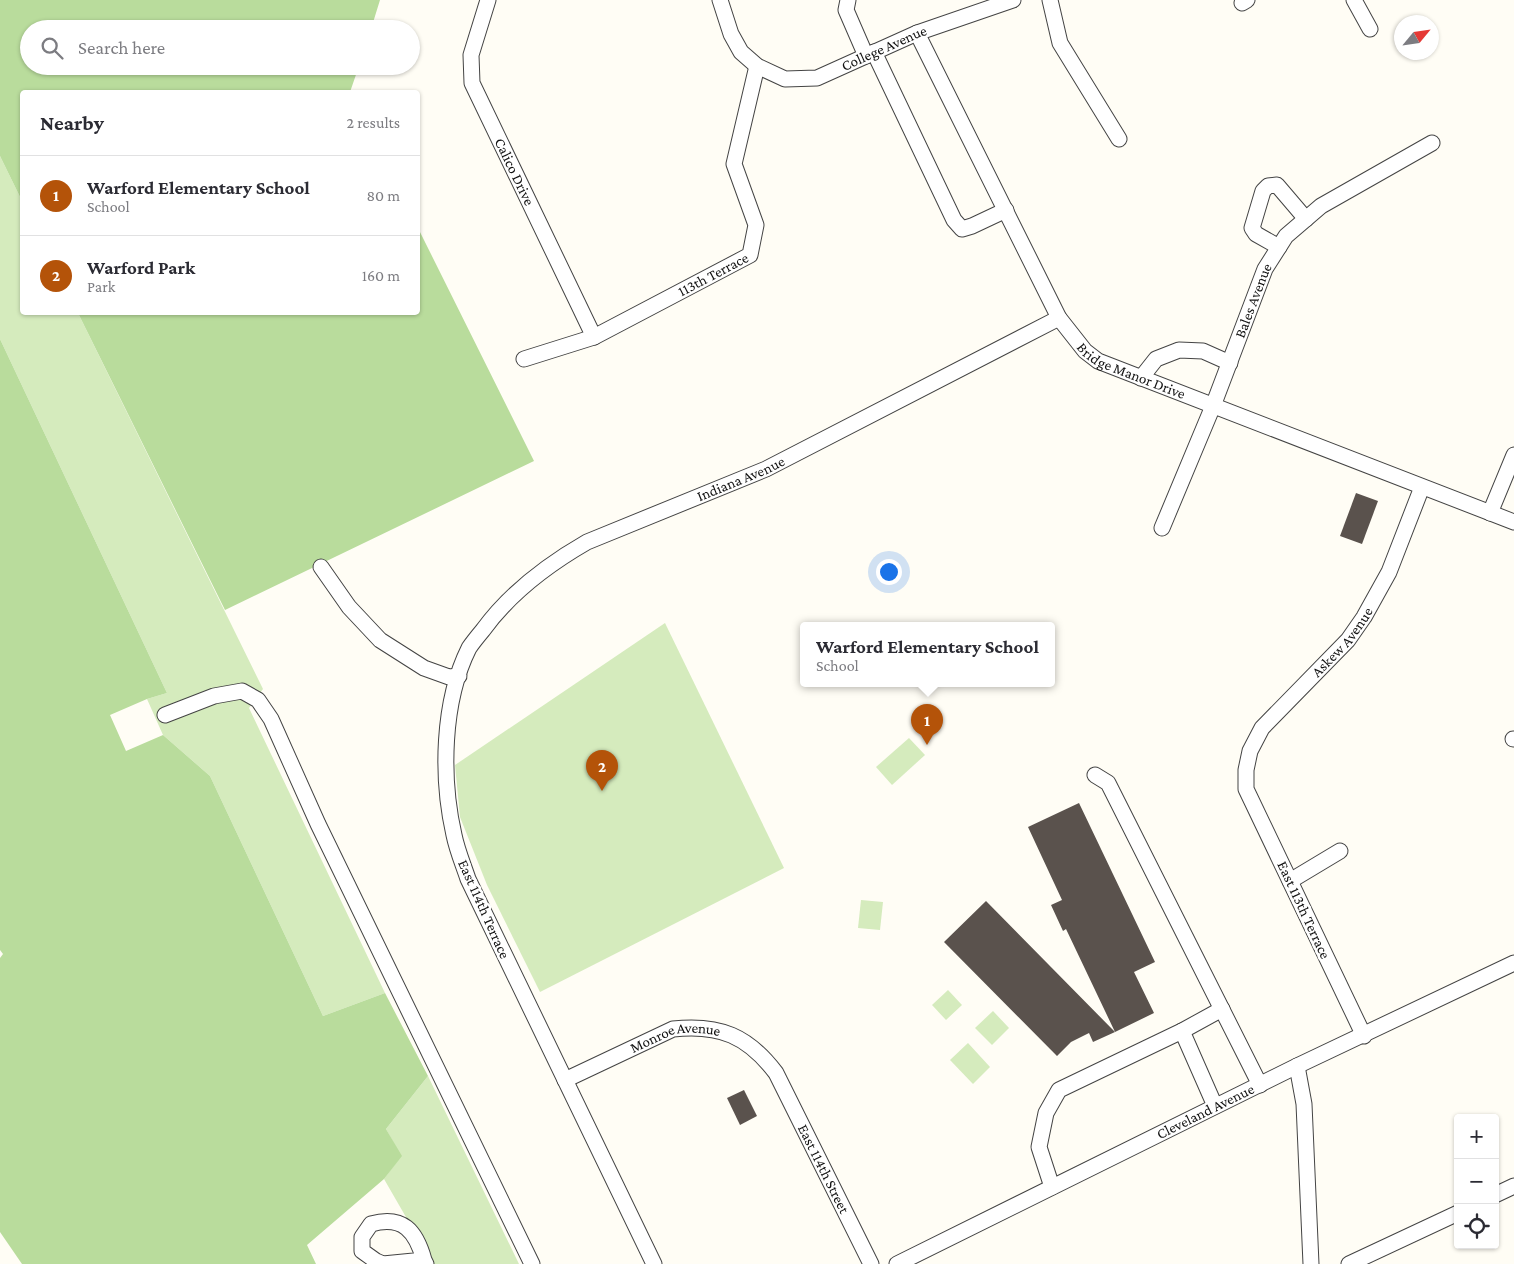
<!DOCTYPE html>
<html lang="en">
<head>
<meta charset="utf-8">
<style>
	body { margin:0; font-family:"Crimson Pro",serif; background:#f2f2f3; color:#2b2b33 }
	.controls { position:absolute; right:15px; bottom:15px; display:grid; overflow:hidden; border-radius:5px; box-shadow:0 1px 4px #0004 }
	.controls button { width:45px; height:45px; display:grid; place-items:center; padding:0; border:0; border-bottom:1px solid #e1e1e2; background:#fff; color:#2b2b33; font:25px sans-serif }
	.compass { position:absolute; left:1394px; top:15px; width:45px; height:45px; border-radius:50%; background:#fff; box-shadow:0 1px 4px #0004; rotate:61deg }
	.you { position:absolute; left:888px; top:571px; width:18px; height:18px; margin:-12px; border:4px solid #fff; border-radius:50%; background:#1a73e8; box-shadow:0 0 0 8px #1a73e833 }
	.badge { display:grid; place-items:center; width:32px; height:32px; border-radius:50%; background:#b45309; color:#fff; font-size:16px; font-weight:700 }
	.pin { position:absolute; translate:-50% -41px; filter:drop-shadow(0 1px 2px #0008) }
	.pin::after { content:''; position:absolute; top:26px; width:18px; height:15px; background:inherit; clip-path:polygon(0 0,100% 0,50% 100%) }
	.popup { position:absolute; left:800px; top:622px; width:255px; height:65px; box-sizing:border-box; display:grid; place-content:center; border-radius:5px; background:#fff; filter:drop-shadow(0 1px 4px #0005); font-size:16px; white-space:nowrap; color:#7c7c81 }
	.popup b { font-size:19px; color:#2b2b33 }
	.popup::after { content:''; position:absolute; left:50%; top:100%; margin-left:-10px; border:10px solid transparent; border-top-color:#fff }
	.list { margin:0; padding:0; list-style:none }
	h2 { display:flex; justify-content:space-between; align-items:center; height:65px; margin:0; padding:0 20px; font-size:21px }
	h2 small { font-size:16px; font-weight:400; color:#7c7c81 }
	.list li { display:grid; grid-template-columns:32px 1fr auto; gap:15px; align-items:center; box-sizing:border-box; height:80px; padding:0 20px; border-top:1px solid #e1e1e2 }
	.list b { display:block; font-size:19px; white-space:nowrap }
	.list p { margin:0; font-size:16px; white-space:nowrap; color:#7c7c81 }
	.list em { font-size:16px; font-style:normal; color:#7c7c81 }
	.icon { flex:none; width:28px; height:28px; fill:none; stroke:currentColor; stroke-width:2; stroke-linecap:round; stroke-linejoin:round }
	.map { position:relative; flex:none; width:1514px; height:1264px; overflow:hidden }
	.search { position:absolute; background:#fff; box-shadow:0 1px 4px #0004; left:20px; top:20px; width:400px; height:55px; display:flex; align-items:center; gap:12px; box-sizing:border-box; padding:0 18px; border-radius:28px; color:#7c7c81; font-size:19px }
	.panel { position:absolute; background:#fff; box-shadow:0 1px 4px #0004; left:20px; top:90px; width:400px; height:225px; border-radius:5px }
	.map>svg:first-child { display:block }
	.green { fill:#d5ebbd }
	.forest { fill:#b9dc9c }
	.building { fill:#5a524d }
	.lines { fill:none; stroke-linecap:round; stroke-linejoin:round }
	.minor-casing { stroke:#444; stroke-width:17 }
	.minor { stroke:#fff; stroke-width:15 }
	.labels { text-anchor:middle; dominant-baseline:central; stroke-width:5; stroke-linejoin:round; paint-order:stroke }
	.street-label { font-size:15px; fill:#111; stroke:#fff }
</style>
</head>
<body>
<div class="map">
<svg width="1514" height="1264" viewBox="0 0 1514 1264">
	<rect width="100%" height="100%" fill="#fffdf5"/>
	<g class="green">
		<path d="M0 156 22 201V312L78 313 263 689 249 708 385 993 323 1016 210 776 163 735 147 699 167 693 0 339Z"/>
		<path d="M665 623 784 868 540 992 487 885 460 817 455 765Z"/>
		<path d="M909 738 925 755 892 785 876 767Z"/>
		<path d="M861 900 883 902 880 930 858 928Z"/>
		<path d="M948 990 962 1005 946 1020 932 1005Z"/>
		<path d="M993 1011 1009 1028 992 1045 975 1028Z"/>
		<path d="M968 1043 990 1067 973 1084 950 1060Z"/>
		<path d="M428 1076 519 1264H433L384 1179 401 1156 386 1129Z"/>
	</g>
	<g class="forest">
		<path d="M0 0H380L371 29H29V66H359L350 92H22V201L0 156Z"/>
		<path d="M418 228 534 461 225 610 78 313 418 312Z"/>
		<path d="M0 339 167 693 147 699 110 715 126 751 163 735 210 776 323 1016 385 993 428 1076 386 1129 402 1156 384 1179 307 1245 316 1264H22L0 1232V958L3 954 0 950Z"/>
	</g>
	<g class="building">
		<path d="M1356 493 1378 501 1362 544 1340 536Z"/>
		<path d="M1079 803 1155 962 1134 972 1154 1013 1115 1032 1066 929 1063 931 1051 905 1062 900 1028 827Z"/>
		<path d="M986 901 1115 1032 1093 1042 1089 1033 1071 1042 1057 1056 944 942Z"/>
		<path d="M744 1090 757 1116 740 1125 727 1098Z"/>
	</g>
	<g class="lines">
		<defs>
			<g id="minor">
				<path id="s1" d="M488 0 471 55 472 83 594 337"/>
				<path id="s2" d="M720 0 731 34 741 52 757 66 785 79 817 78 917 33 1013 0"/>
				<path d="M848 0 846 10 866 56"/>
				<path d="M1050 0 1060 43 1119 139"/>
				<path d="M1354 0 1370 29"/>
				<path d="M1242 3 1247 0"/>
				<path id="s3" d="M917 33 1059 318 1085 351 1098 361 1514 522"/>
				<path d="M874 52 954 220 962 229 972 226 1006 210"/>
				<path d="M1279 247 1256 234 1252 228 1263 191 1268 186 1277 185 1306 219"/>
				<path id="s4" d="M524 359 594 337 750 255 756 225 734 164 757 66"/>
				<path d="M1141 378 1156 359 1179 350 1203 351 1230 363"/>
				<path d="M1490 513 1514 455"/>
				<path id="s5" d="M1162 528 1213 406 1265 269 1286 236 1321 206 1432 143"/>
				<path d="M321 567 349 607 380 640 424 668 449 677 459 676"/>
				<path d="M165 715 214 696 242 691 258 700 271 719 318 824 532 1264"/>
				<path d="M1513 739H1514"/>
				<path d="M1095 775 1108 783 1260 1085"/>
				<path d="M1290 881 1340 851"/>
				<path d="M1182 1031 1222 1009"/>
				<path id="s6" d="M1364 1036 1246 789V770L1250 751 1262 728 1348 640 1364 617 1389 572 1422 487"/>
				<path d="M1297 1066 1304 1104 1311 1264"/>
				<path id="s7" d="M565 1080 673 1029C720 1024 748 1036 776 1073L871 1264"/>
				<path d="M1052 1187 1039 1147 1046 1113 1059 1090 1182 1031 1215 1106"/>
				<path d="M1495 1195 1514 1186"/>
				<path d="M424 1260C416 1231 403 1215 371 1224L362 1237V1251L376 1261 383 1264 424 1260 426 1264"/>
				<path id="s8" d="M654 1264 468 879C463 864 457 850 454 835 441 778 442 702 469 648 473 642 478 636 483 630 510 593 547 565 587 542L766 469 1059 318"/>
				<path id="s9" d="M897 1264 1297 1066 1514 963"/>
				<path d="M1349 1264 1458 1213"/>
			</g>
		</defs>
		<use href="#minor" class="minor-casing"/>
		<use href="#minor" class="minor"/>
	</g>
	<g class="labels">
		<g class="street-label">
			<text stroke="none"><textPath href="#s2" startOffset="214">College Avenue</textPath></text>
			<text stroke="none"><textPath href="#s1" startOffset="184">Calico Drive</textPath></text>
			<text stroke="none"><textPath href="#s4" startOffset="208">113th Terrace</textPath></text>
			<text stroke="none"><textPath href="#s5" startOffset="245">Bales Avenue</textPath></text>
			<text stroke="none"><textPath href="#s3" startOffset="411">Bridge Manor Drive</textPath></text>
			<text stroke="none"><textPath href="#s8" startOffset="991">Indiana Avenue</textPath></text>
			<text stroke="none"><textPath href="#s6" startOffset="456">Askew Avenue</textPath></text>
			<text transform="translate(484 909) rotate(66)">East 114th Terrace</text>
			<text transform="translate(1304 910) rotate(65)">East 113th Terrace</text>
			<text stroke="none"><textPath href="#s7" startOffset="120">Monroe Avenue</textPath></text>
			<text stroke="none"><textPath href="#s9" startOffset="344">Cleveland Avenue</textPath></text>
			<text stroke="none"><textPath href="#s7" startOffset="345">East 114th Street</textPath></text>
		</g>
	</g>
</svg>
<div class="controls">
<button>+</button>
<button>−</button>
<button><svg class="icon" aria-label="locate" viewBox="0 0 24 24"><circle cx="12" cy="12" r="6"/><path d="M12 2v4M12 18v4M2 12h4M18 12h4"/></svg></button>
</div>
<svg class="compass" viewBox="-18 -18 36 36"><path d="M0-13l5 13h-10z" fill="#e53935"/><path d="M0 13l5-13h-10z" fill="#7c7c81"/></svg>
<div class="you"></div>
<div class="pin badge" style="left:927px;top:745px">1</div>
<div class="popup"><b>Warford Elementary School</b>School</div>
<div class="pin badge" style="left:602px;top:791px">2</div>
<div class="search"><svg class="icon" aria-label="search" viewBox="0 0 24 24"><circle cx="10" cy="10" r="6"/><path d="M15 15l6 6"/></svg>Search here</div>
<section class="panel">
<h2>Nearby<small>2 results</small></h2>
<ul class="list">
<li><span class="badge">1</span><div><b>Warford Elementary School</b><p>School</p></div><em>80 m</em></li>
<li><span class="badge">2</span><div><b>Warford Park</b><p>Park</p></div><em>160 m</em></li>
</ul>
</section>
</div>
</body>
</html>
